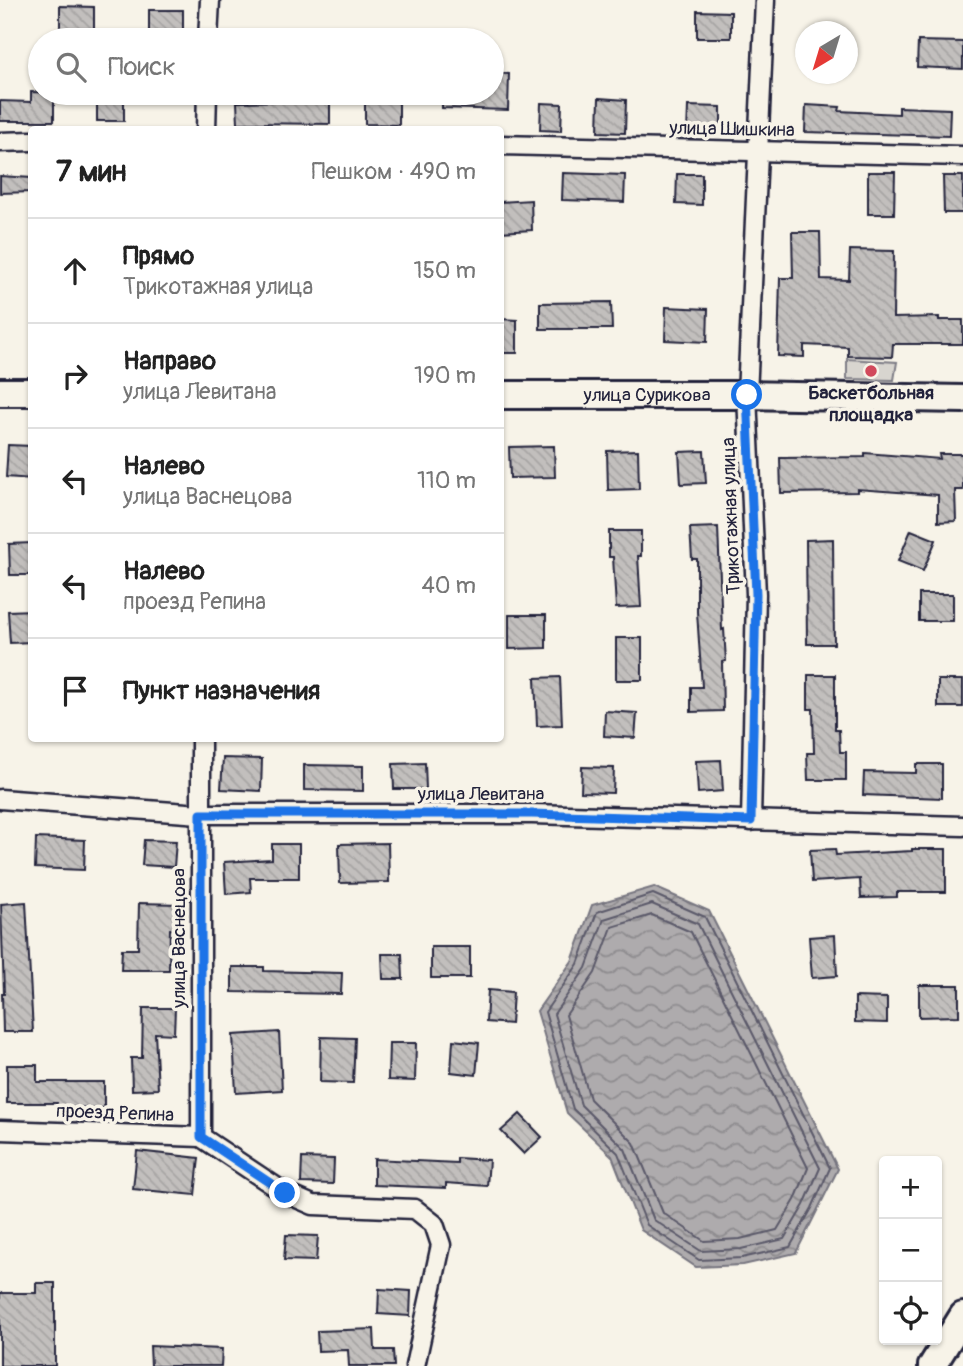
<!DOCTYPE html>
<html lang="ru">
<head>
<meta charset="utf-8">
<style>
	body { margin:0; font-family:Pangolin,sans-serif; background:#f6f6f6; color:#222 }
	.controls { position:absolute; right:21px; bottom:21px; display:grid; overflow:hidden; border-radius:7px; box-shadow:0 2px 5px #0004 }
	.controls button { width:63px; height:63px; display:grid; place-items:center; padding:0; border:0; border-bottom:2px solid #e0e0e0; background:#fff; color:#222; font:35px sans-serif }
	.compass { position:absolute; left:795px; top:21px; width:63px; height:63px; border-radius:50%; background:#fff; box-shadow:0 2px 5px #0004; rotate:218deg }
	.stop { position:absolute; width:21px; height:21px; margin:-16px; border:5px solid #1a73e8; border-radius:50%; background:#fff }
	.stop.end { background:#1a73e8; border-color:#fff; box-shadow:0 2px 7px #0008 }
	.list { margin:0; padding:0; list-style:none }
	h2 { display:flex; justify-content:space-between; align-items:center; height:91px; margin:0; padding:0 28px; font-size:30px }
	h2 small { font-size:23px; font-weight:400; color:#767676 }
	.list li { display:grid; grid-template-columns:46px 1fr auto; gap:21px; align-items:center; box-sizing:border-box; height:105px; padding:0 28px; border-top:2px solid #e0e0e0 }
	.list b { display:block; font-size:26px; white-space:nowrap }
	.list p { margin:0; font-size:23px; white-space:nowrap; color:#767676 }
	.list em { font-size:23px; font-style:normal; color:#767676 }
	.icon { flex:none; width:38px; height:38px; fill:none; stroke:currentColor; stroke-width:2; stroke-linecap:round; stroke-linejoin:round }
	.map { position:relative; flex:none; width:963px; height:1366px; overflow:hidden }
	.search { position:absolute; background:#fff; box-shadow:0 2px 5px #0004; left:28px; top:28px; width:476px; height:77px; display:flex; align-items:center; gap:18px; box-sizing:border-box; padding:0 24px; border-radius:38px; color:#767676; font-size:26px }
	.panel { position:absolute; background:#fff; box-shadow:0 2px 5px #0004; left:28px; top:126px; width:476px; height:616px; border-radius:7px }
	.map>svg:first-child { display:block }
	.park { fill:#d8d5cf; stroke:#7d7c85; stroke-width:2 }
	.water { fill:url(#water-waves); stroke:#76747f; stroke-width:2 }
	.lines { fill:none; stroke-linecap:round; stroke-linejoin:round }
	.shore { stroke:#5a5969; stroke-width:2 }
	.building { fill:url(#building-back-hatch); stroke:#22223b; stroke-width:2 }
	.street-casing { stroke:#22223b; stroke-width:23 }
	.secondary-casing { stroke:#22223b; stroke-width:32 }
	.street { stroke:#f7f3e8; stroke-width:18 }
	.secondary { stroke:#f7f3e8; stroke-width:26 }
	.route { stroke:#1a73e8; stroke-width:9 }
	.poi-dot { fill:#d1495b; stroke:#f7f3e8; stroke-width:2.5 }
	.labels { text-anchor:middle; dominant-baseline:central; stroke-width:7; stroke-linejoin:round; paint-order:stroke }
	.street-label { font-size:19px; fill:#22223b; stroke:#f7f3e8 }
	.poi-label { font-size:19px; font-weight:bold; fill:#22223b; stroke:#f7f3e8 }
</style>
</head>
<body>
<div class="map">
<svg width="963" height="1366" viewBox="0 0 963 1366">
	<defs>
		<pattern id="water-waves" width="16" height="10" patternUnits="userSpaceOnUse" patternTransform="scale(1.75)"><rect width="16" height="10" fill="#aeabad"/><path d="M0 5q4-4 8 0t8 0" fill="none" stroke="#8d8b8e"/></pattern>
		<pattern id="building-back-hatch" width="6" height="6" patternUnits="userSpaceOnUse" patternTransform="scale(1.75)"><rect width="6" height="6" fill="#c2bfbd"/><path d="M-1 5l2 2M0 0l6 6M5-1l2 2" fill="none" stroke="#a6a4a3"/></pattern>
	</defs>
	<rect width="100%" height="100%" fill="#f7f3e8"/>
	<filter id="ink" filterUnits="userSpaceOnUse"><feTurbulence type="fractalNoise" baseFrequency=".0143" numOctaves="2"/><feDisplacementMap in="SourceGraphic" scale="14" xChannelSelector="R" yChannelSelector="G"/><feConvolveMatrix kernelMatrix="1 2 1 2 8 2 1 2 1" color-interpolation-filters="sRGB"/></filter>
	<g filter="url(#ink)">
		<path class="park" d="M847 359 897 362 894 380 847 379Z"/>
		<path class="water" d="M654 887 709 911 838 1169 796 1253 743 1265 696 1267 641 1230 612 1156 567 1113 537 1011 572 961 592 905Z"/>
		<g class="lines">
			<g class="shore">
				<path d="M653 894 705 917 830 1168 812 1208 790 1247 742 1258 699 1260 647 1225 618 1153 573 1109 545 1012 578 964 597 912Z"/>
				<path d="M652 904 698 924 820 1168 804 1205 784 1239 741 1249 701 1251 654 1220 625 1149 581 1105 554 1014 586 968 604 919Z"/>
				<path d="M652 915 691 932 808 1168 795 1200 777 1230 740 1239 704 1241 663 1213 634 1143 590 1099 566 1015 595 973 612 927Z"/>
			</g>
		</g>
		<g class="building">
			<path d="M60 6 94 7V34L60 33Z"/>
			<rect x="149" y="10" width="34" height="27"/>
			<path d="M697 11 731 12V38H697Z"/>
			<path d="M918 41 963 42V69L917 67Z"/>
			<path d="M492 73 509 74 508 110 442 108V93H492Z"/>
			<path d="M31 92 54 93V121H0V101L31 102Z"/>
			<rect x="97" y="93" width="27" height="28"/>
			<path d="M297 94H330V124L238 123 237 102 297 101Z"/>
			<path d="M365 97 399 98V125L365 124Z"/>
			<path d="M599 98 626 100 625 133 598 132Z"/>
			<path d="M541 103 562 104 561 131 540 130Z"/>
			<path d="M806 105 840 107 839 111 899 114V107L950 109 949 136 805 132Z"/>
			<path d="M688 106 721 107V133H687Z"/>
			<path d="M868 172H895L894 214H868Z"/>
			<path d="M563 173 625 175 624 202 562 200Z"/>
			<path d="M677 174H702V205L676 204Z"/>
			<path d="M0 176 32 178V192L0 193Z"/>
			<path d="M943 176H963V213H944Z"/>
			<path d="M531 200 532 230 500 232V202Z"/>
			<path d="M792 232H820L821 279 849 280 850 250 894 251 893 318 939 317V320H963V344H893L892 357 848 356V347L804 345V357L778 356 780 278H793Z"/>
			<path d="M611 302 612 329H540V303Z"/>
			<path d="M666 307 708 309 707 342 665 340Z"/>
			<path d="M500 319 517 320V353H500Z"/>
			<path d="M8 445 32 446V479L6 477Z"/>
			<path d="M554 446 555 477 510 478 509 447Z"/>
			<path d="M638 450 639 489 608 490 607 451Z"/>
			<path d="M704 451 706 483 681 484 679 452Z"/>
			<path d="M865 453 940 459 939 454H963V490H955L956 521 938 522V495L857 489V492L781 493 780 458 865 457Z"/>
			<path d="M718 527 722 630 724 629 726 661 722 662 723 711 691 712V687H702L697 612V559H692L690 528Z"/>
			<path d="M911 530 936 540 923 571 898 561Z"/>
			<path d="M609 531H641V556H638L641 607 616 608 613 557H609Z"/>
			<path d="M833 539 834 644H807L806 540Z"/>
			<path d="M32 543V575H10L9 544Z"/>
			<rect x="919" y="594" width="34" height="27"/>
			<path d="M32 610V642L10 643 8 611Z"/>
			<path d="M509 615H546V648L509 649Z"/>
			<rect x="616" y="638" width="26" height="42"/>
			<path d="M808 675H835V730H839L840 752H846V780H808L807 753H814L813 709H808Z"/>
			<path d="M560 677 562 725 537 726 535 678Z"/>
			<rect x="938" y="680" width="25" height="27"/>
			<path d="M605 711 637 713 635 738 604 736Z"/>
			<path d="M223 758 262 759 261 791 221 789Z"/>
			<path d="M721 760 723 791 698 793 696 761Z"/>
			<path d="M425 763 426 789H394L393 764Z"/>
			<path d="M916 764H942V798L863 795 864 772 916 773Z"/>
			<path d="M304 765 363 766V791L304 790Z"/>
			<path d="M582 767 614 768 613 793 581 792Z"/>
			<path d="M36 838 85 840 84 870 35 868Z"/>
			<path d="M144 840 176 841 174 867 142 865Z"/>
			<path d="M388 843 389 882 340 883 339 844Z"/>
			<path d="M272 844H299V878H250L251 892 226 894 224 862 272 859Z"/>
			<path d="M835 849 836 855 912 851V849H946V892H897V897L861 898 860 879 812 882 810 850Z"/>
			<path d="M26 902 33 1032H3L2 994H4L1 904Z"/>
			<path d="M139 903 180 904 179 930 170 929 169 970H121L122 949H138Z"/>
			<path d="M835 935 837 976 812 978 809 937Z"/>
			<rect x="431" y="947" width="39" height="31"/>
			<path d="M382 954H402L403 979H383Z"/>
			<path d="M232 967H264V971L342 973 341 994 232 992Z"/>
			<path d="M919 985H959V1016L919 1017Z"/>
			<path d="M488 990 513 992 511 1024 486 1022Z"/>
			<path d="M855 997 887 998V1023L855 1022Z"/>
			<path d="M143 1008H175L174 1034 155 1033 158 1089 132 1090 131 1058H142Z"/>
			<path d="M279 1032 282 1090 236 1093 233 1035Z"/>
			<path d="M321 1037 355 1038 353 1083 320 1082Z"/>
			<path d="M453 1040 479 1043 476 1075 451 1072Z"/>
			<path d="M389 1043H416L415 1081 388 1080Z"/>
			<path d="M7 1065H37V1082H104V1108L57 1107V1103H7Z"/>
			<path d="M520 1114 542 1137 524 1154 501 1131Z"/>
			<path d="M137 1151 199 1158 195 1195 133 1189Z"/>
			<path d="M302 1158 334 1159 333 1184 301 1183Z"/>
			<path d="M457 1158 489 1160 487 1186 446 1183V1188L374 1185V1159L457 1163Z"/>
			<path d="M286 1235 318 1236 316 1261 284 1260Z"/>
			<path d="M36 1283H55V1366H0V1293H36Z"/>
			<path d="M379 1289 411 1291 410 1316 378 1314Z"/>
			<path d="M374 1329 375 1350H393L394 1366H349L348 1350 318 1351 317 1331Z"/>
			<path d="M150 1346 222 1349 221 1366H151Z"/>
		</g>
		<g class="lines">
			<defs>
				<g id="street">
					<path d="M208 40 210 0"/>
					<path d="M206 130 207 93"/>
					<path d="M0 142 32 141"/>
					<path d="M500 145 963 156"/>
					<path d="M0 799 200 814H532L963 826"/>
					<path d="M751 821 756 594 747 395 765 0"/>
					<path d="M0 1130 201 1137 285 1193 313 1205 415 1209 434 1224 441 1245 415 1366"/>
					<path d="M201 1137V738"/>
				</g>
				<g id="secondary">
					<path d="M0 392H32"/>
					<path id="s1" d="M500 395H747L963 399"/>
					<path d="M932 1366 963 1316"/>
				</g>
			</defs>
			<use href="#street" class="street-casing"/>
			<use href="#secondary" class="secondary-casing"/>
			<use href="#street" class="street"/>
			<use href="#secondary" class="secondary"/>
		</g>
	</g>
	<g class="lines" filter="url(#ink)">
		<path class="route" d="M285 1193 201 1137V814H532L751 821 756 594 747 395"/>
	</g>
	<circle class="poi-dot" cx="871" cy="371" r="7"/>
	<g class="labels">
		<g class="street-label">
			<text transform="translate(732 129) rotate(1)">улица Шишкина</text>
			<text stroke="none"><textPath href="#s1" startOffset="147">улица Сурикова</textPath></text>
			<text transform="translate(731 516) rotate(-92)">Трикотажная улица</text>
			<text x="481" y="794">улица Левитана</text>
			<text transform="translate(179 938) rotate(-90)">улица Васнецова</text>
			<text transform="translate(115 1113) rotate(2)">проезд Репина</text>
		</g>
		<g class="poi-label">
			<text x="871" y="393">Баскетбольная<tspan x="871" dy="22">площадка</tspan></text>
		</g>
	</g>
</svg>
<div class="controls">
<button>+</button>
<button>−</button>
<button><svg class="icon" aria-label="locate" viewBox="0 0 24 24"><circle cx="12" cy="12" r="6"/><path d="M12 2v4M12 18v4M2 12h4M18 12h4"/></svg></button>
</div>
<svg class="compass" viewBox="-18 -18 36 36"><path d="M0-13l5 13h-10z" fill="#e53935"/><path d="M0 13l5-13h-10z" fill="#767676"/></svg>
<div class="stop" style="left:747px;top:395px"></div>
<div class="stop end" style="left:285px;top:1193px"></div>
<div class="search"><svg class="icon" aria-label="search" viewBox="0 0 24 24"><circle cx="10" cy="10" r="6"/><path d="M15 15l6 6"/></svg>Поиск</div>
<section class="panel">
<h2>7 мин<small>Пешком · 490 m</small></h2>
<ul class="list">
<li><svg class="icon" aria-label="ahead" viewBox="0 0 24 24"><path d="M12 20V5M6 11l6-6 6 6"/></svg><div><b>Прямо</b><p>Трикотажная улица</p></div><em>150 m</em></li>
<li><svg class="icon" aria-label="right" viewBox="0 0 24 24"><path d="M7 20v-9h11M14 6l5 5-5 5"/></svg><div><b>Направо</b><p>улица Левитана</p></div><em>190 m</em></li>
<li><svg class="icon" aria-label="left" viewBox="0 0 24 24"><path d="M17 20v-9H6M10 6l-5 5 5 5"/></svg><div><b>Налево</b><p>улица Васнецова</p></div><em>110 m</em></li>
<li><svg class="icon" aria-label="left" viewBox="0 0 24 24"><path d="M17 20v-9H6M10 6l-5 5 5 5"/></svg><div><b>Налево</b><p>проезд Репина</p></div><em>40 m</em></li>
<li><svg class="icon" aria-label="arrive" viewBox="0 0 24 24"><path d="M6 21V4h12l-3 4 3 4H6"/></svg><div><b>Пункт назначения</b></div></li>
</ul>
</section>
</div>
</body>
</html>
